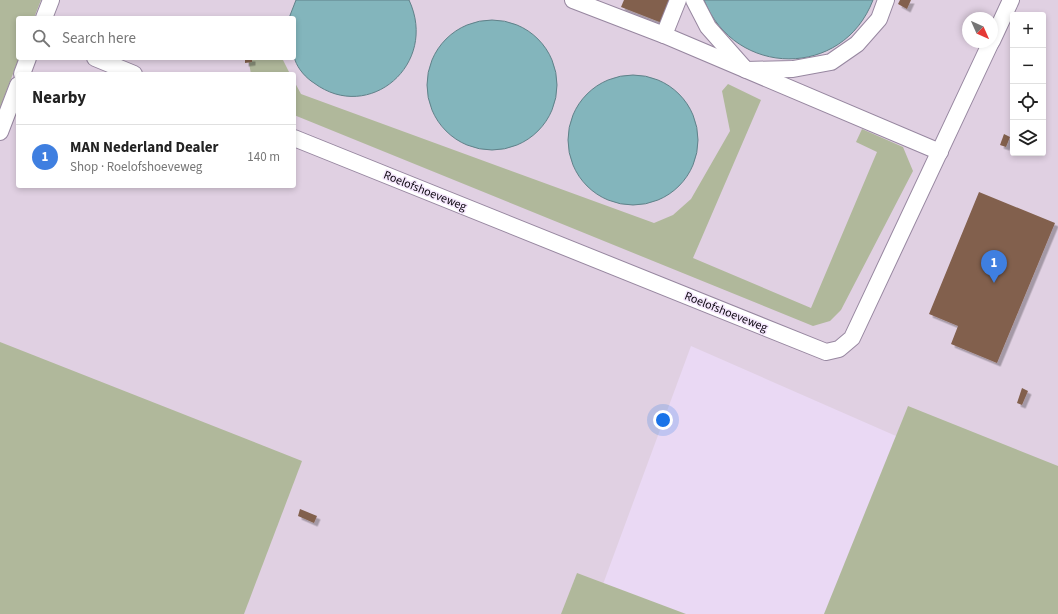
<!DOCTYPE html>
<html lang="en">
<head>
<meta charset="utf-8">
<style>
	body { margin:0; font-family:"Source Sans 3",sans-serif; background:#f2f2f2; color:#222 }
	.controls { position:absolute; right:12px; top:12px; display:grid; overflow:hidden; border-radius:4px; box-shadow:0 2px 6px #0003 }
	.controls button { width:36px; height:36px; display:grid; place-items:center; padding:0; border:0; border-bottom:1px solid #e0e0e0; background:#fff; color:#222; font:20px sans-serif }
	.compass { position:absolute; left:962px; top:12px; width:36px; height:36px; border-radius:50%; background:#fff; box-shadow:0 2px 6px #0003; rotate:135deg }
	.you { position:absolute; left:663px; top:420px; width:14px; height:14px; margin:-10px; border:3px solid #fff; border-radius:50%; background:#1a73e8; box-shadow:0 0 0 6px #1a73e833 }
	.badge { display:grid; place-items:center; width:26px; height:26px; border-radius:50%; background:#6441ba; color:#fff; font-size:13px; font-weight:700 }
	.pin { position:absolute; translate:-50% -33px; filter:drop-shadow(0 1px 2px #0008) }
	.pin::after { content:''; position:absolute; top:21px; width:14px; height:12px; background:inherit; clip-path:polygon(0 0,100% 0,50% 100%) }
	.list { margin:0; padding:0; list-style:none }
	h2 { display:flex; justify-content:space-between; align-items:center; height:52px; margin:0; padding:0 16px; font-size:17px }
	h2 small { font-size:13px; font-weight:400; color:#767676 }
	.list li { display:grid; grid-template-columns:26px 1fr auto; gap:12px; align-items:center; box-sizing:border-box; height:64px; padding:0 16px; border-top:1px solid #e0e0e0 }
	.list b { display:block; font-size:15px; white-space:nowrap }
	.list p { margin:0; font-size:13px; white-space:nowrap; color:#767676 }
	.list em { font-size:13px; font-style:normal; color:#767676 }
	.icon { flex:none; width:22px; height:22px; fill:none; stroke:currentColor; stroke-width:2; stroke-linecap:round; stroke-linejoin:round }
	.map { position:relative; flex:none; width:1058px; height:614px; overflow:hidden }
	.search { position:absolute; background:#fff; box-shadow:0 2px 6px #0003; left:16px; top:16px; width:280px; height:44px; display:flex; align-items:center; gap:10px; box-sizing:border-box; padding:0 14px; border-radius:4px; color:#767676; font-size:15px }
	.panel { position:absolute; background:#fff; box-shadow:0 2px 6px #0003; left:16px; top:72px; width:280px; height:116px; border-radius:4px }
	.map>svg:first-child { display:block }
	.industrial { fill:#e0d0e2; fill-rule:evenodd }
	.green { fill:#b0b89b }
	.water { fill:#83b5bc; stroke:#608189 }
	.building { fill:#82604d; filter:url(#shadow) }
	.lines { fill:none; stroke-linecap:round; stroke-linejoin:round }
	.minor-casing { stroke:#9787a0; stroke-width:18 }
	.minor { stroke:#fff; stroke-width:16 }
	.labels { text-anchor:middle; dominant-baseline:central; stroke-width:3; stroke-linejoin:round; paint-order:stroke }
	.street-label { font-size:12px; fill:#0e0911; stroke:#f5e7fd }
</style>
</head>
<body>
<div class="map">
<svg width="1058" height="614" viewBox="0 0 1058 614">
	<defs>
		<filter id="shadow"><feDropShadow dx="3.5" dy="3.5" stdDeviation="0" flood-color="#0004"/></filter>
	</defs>
	<rect width="100%" height="100%" fill="#ead9f4"/>
	<path class="industrial" d="M0 0H1058V507L691 346 592 614H0ZM1013 15H1043V153H1013ZM18 18H294V58H18ZM968 18H992V42H968ZM18 74H294V186H18Z"/>
	<g class="green">
		<path d="M0 0H41L34 18H18L19 58 0 108Z"/>
		<path d="M248 58H282L290 74H251Z"/>
		<path d="M294 81 301 94 654 223 673 215 691 199 730 131 722 91 728 84 761 100 693 258 811 308 877 152 856 142 862 129 903 147 913 171 841 310 830 321 813 326 294 115Z"/>
		<path d="M0 342 302 461 244 614H0Z"/>
		<path d="M908 406 1058 466V614H824Z"/>
		<path d="M577 573 686 614H561Z"/>
	</g>
	<g class="water">
		<path d="M296 0H409C439 64 369 124 314 83 306 78 298 69 295 60 292 54 294 27 294 18H289Z"/>
		<path d="M704 0H873C843 79 735 78 704 0Z"/>
		<circle cx="492" cy="85" r="65"/>
		<circle cx="633" cy="140" r="65"/>
	</g>
	<g class="building">
		<path d="M624 0H670L662 23 621 7Z"/>
		<path d="M900 0H911L907 9 898 4Z"/>
		<path d="M245 58H252V62L245 63Z"/>
		<path d="M1004 134 1010 137 1006 147 1000 145Z"/>
		<path d="M979 192 1055 223 997 363 951 344 958 326 929 314Z"/>
		<path d="M1022 388 1028 391 1022 405 1017 403Z"/>
		<path d="M300 509 317 516 314 523 298 516Z"/>
	</g>
	<g class="lines">
		<defs>
			<g id="minor">
				<path d="M573 0 664 35"/>
				<path d="M678 0 664 35 940 152"/>
				<path d="M694 0 708 27 746 70 793 69 831 62 857 44 879 19 886 0"/>
				<path d="M44 18 51 0"/>
				<path d="M992 41 1011 0"/>
				<path d="M95 58 134 74"/>
				<path d="M22 74 28 58"/>
				<path d="M0 132 18 85"/>
				<path d="M294 138 826 352 839 349 852 338 991 42"/>
			</g>
		</defs>
		<use href="#minor" class="minor-casing"/>
		<use href="#minor" class="minor"/>
	</g>
	<g class="labels">
		<g class="street-label">
			<text transform="translate(425 191) rotate(22)">Roelofshoeveweg</text>
			<text transform="translate(726 312) rotate(22)">Roelofshoeveweg</text>
		</g>
	</g>
</svg>
<div class="controls">
<button>+</button>
<button>−</button>
<button><svg class="icon" aria-label="locate" viewBox="0 0 24 24"><circle cx="12" cy="12" r="6"/><path d="M12 2v4M12 18v4M2 12h4M18 12h4"/></svg></button>
<button><svg class="icon" aria-label="layers" viewBox="0 0 24 24"><path d="M12 4l9 5-9 5-9-5zM3 14l9 5 9-5"/></svg></button>
</div>
<svg class="compass" viewBox="-18 -18 36 36"><path d="M0-13l5 13h-10z" fill="#e53935"/><path d="M0 13l5-13h-10z" fill="#767676"/></svg>
<div class="you"></div>
<div class="pin badge" style="left:994px;top:283px;background:#3f7fe0">1</div>
<div class="search"><svg class="icon" aria-label="search" viewBox="0 0 24 24"><circle cx="10" cy="10" r="6"/><path d="M15 15l6 6"/></svg>Search here</div>
<section class="panel">
<h2>Nearby<small></small></h2>
<ul class="list">
<li><span class="badge" style="background:#3f7fe0">1</span><div><b>MAN Nederland Dealer</b><p>Shop · Roelofshoeveweg</p></div><em>140 m</em></li>
</ul>
</section>
</div>
</body>
</html>
